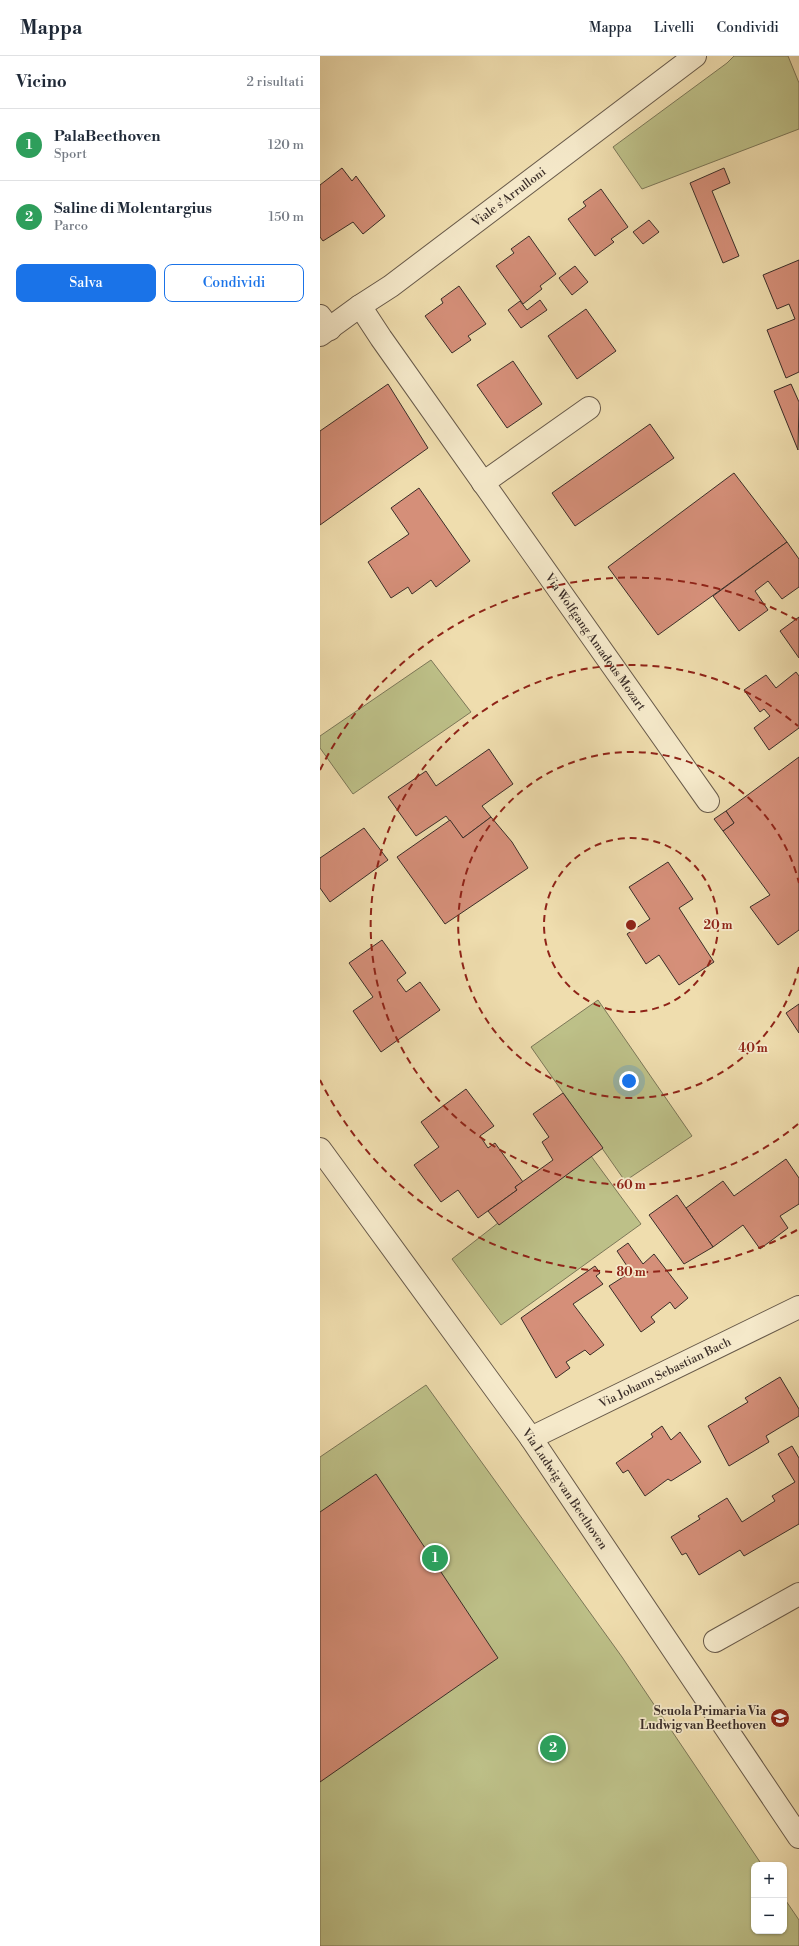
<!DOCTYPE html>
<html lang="it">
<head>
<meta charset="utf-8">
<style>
	body { margin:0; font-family:"Libre Bodoni",serif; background:#f2f2f3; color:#1f2937 }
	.controls { position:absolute; right:12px; bottom:12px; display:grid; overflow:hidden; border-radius:8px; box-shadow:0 1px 3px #0004 }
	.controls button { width:36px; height:36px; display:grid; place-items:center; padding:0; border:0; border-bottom:1px solid #e0e1e3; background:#fff; color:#1f2937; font:20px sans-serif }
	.you { position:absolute; left:309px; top:1025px; width:14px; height:14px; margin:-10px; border:3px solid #fff; border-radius:50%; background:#1a73e8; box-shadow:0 0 0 6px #1a73e833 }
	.badge { display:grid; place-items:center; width:26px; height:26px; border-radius:50%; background:#1a73e8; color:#fff; font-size:13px; font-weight:700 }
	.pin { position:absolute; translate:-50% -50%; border:2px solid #fff; box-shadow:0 1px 4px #0006 }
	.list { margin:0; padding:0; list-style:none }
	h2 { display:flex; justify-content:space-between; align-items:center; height:52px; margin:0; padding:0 16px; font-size:17px }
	h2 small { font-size:13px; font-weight:400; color:#747a83 }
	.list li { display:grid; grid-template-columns:26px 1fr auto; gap:12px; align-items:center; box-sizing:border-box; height:72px; padding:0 16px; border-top:1px solid #e0e1e3 }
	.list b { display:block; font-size:15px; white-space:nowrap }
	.list p { margin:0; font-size:13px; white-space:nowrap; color:#747a83 }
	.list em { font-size:13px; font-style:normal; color:#747a83 }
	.actions { display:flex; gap:8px; padding:12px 16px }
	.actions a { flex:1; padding:9px 0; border:1px solid #1a73e8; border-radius:8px; text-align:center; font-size:14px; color:#1a73e8 }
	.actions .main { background:#1a73e8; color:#fff }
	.map { position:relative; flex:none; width:479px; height:1890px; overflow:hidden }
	header { display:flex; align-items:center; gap:24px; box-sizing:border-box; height:56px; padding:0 20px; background:#fff; border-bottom:1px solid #e0e1e3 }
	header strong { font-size:19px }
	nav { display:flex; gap:22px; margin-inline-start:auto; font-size:14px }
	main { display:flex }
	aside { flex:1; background:#fff }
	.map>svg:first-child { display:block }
	.green { fill:#bdc088; stroke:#7c7758 }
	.building { fill:#d58f79; stroke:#3b2e29 }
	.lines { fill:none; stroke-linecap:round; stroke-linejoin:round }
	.minor-casing { stroke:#685a4a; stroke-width:24 }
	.tertiary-casing { stroke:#685a4a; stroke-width:24 }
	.minor { stroke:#f5e9ca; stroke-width:22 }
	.tertiary { stroke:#f5e9ca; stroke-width:22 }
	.ring { fill:none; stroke:#8f2418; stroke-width:2; stroke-dasharray:7 5 }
	.labels { text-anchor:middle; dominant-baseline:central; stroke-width:3.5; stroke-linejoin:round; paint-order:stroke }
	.street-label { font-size:12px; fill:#3b2e29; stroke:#f5e9ca }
	.poi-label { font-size:12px; font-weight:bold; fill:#3b2e29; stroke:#f5e9ca; text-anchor:end }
	.centre { fill:#8f2418; stroke:#f5e9ca; stroke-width:2 }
	.ring-label { font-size:12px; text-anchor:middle; font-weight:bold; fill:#8f2418; stroke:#f5e9ca; stroke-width:3.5; stroke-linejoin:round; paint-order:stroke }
</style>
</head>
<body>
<header>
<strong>Mappa</strong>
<nav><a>Mappa</a><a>Livelli</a><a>Condividi</a></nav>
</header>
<main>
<aside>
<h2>Vicino<small>2 risultati</small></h2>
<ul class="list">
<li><span class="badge" style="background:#2e9e5b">1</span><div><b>PalaBeethoven</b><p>Sport</p></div><em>120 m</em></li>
<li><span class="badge" style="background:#2e9e5b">2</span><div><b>Saline di Molentargius</b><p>Parco</p></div><em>150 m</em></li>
</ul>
<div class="actions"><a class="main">Salva</a><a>Condividi</a></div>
</aside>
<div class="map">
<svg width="479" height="1890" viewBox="0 0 479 1890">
	<rect width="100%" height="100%" fill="#efddae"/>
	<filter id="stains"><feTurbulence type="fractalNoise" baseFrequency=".005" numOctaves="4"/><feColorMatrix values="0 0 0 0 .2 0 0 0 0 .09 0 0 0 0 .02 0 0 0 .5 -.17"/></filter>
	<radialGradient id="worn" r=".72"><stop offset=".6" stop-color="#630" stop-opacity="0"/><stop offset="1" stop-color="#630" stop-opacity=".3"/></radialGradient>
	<g class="green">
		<path d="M414 0H468L479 27V73L322 133 293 91 407 7Z"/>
		<path d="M111 604 151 656 33 738 0 692V680Z"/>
		<path d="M278 944 372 1080 305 1125 211 991Z"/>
		<path d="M271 1100 321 1168 181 1269 132 1203 178 1167Z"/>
		<path d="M106 1329 302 1601 442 1809H434V1875H464V1842L479 1864V1890H0V1401Z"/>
	</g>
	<g class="building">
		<path d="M22 112 32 125 36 120 65 160 43 178 33 166 3 185 0 181V129Z"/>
		<path d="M404 112 410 127 392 135 419 200 403 207 370 127Z"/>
		<path d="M281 133 308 171 291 183 294 186 275 200 248 163 266 150 263 146Z"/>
		<path d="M329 164 339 176 323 188 313 176Z"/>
		<path d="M209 180 236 218 220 230 222 233 203 248 176 210 194 197 191 193Z"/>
		<path d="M479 204V316L466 322 447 274 475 263 469 248 457 253 443 219Z"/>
		<path d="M255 210 268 226 252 239 239 222Z"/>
		<path d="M139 230 166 268 148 280 151 284 132 297 105 260 123 247 121 243Z"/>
		<path d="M220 244 227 254 201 272 188 254 200 245 207 254Z"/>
		<path d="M266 253 296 295 257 323 228 280Z"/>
		<path d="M193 305 222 348 187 372 157 329Z"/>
		<path d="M68 328 108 392 0 469V375Z"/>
		<path d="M471 328 479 346 478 394 454 335Z"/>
		<path d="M330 368 354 402 255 470 232 437Z"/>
		<path d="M414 417 467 486 338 579 288 511Z"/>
		<path d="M99 432 150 505 116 531 111 524 92 538 88 531 71 542 48 506 89 478 71 452Z"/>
		<path d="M467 486 479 503V531L462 543 448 525 435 535 448 554 419 575 393 540Z"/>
		<path d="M479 561V602L460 575Z"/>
		<path d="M476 616 479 620V672L449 694 434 672 450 660 444 653 440 656 424 634 446 619 456 632Z"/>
		<path d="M169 693 193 728 162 750 171 761 143 782 126 760 96 780 68 741 106 715 116 730Z"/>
		<path d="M479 701V874L458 889 430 851 450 839 403 775 414 767 406 755Z"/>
		<path d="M406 755 414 767 403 775 394 763Z"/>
		<path d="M171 761 192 786 208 812 125 868 77 801 130 764 143 782Z"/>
		<path d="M44 772 68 804 10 846 0 832V802Z"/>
		<path d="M348 806 373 843 359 852 394 906 359 929 339 899 326 908 307 878 330 863 309 831Z"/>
		<path d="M62 884 86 917 77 924 86 936 100 926 120 954 61 996 33 955 53 941 29 907Z"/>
		<path d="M479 948V977L466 957Z"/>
		<path d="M146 1033 174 1070 160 1080 168 1092 175 1087 203 1126 195 1131 197 1134 158 1162 138 1134 121 1146 94 1109 119 1091 101 1066Z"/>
		<path d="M243 1037 283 1092 179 1169 168 1155 197 1134 195 1131 233 1104 222 1086 229 1081 213 1058Z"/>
		<path d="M466 1103 479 1122V1148L460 1160 468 1172 440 1193 423 1169 393 1191 366 1152 403 1125 414 1140Z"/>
		<path d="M357 1139 393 1191 364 1208 329 1159Z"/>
		<path d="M308 1187 323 1208 334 1198 368 1242 355 1253 350 1246 331 1261 335 1266 321 1276 289 1230 311 1216 297 1195Z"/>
		<path d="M275 1210 280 1217 276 1220 283 1228 253 1248 284 1289 270 1299 265 1294 246 1306 250 1312 236 1322 201 1262Z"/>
		<path d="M460 1321 479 1353V1360L446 1380 449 1386 409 1410 388 1370 428 1346 425 1342Z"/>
		<path d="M342 1370 351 1384 360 1376 381 1406 351 1425 348 1423 325 1440 308 1414 303 1417 296 1407 333 1381 331 1378Z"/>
		<path d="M472 1390 479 1402V1468L424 1500 420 1494 379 1519 366 1497 362 1499 351 1481 380 1463 378 1460 407 1442 422 1466 455 1445 452 1440 475 1426 458 1398Z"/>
		<path d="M56 1418 178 1602 0 1726V1456Z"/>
	</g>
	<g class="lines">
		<defs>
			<g id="minor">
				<path id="s1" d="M40 250 61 282 388 745"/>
				<path d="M0 260 10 273"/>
				<path d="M163 427 269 352"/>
				<path id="s2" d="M211 1382 479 1251"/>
				<path d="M395 1585 479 1538"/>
			</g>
			<g id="tertiary">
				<path id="s3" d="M0 279 40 250 71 230 375 0"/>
				<path id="s4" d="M0 1093 211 1382 479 1781"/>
			</g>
		</defs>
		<use href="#minor" class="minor-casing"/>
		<use href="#tertiary" class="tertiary-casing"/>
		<use href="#minor" class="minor"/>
		<use href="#tertiary" class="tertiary"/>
	</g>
	<g class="ring">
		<circle cx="311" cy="869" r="87"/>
		<path d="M479 911A173 173 0 1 1 479 827"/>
		<path d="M478 1068A260 260 0 1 1 478 670"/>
		<path d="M477 1174A347 347 0 0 1 0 1024M0 714A347 347 0 0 1 477 564"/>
	</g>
	<defs>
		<symbol id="school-disc" viewBox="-11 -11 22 22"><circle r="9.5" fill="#8f2418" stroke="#f5e9ca"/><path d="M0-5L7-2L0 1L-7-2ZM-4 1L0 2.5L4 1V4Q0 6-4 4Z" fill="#fff"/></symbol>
	</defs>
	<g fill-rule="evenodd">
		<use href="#school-disc" x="449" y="1651" width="22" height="22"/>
	</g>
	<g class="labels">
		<g class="street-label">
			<text stroke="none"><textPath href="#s3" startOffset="234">Viale s'Arrulloni</textPath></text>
			<text stroke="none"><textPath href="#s1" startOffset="410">Via Wolfgang Amadeus Mozart</textPath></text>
			<text stroke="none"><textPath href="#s2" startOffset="149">Via Johann Sebastian Bach</textPath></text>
			<text stroke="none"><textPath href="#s4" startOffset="419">Via Ludwig van Beethoven</textPath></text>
		</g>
		<g class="poi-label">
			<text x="446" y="1655">Scuola Primaria Via<tspan x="446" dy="14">Ludwig van Beethoven</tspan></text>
		</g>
	</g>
	<circle cx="311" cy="869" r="6" class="centre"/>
	<g class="ring-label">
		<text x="398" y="873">20 m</text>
		<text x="433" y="996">40 m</text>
		<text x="311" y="1133">60 m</text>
		<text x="311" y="1220">80 m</text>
	</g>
	<rect width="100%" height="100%" filter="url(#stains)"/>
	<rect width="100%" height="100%" fill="url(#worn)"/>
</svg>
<div class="controls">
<button>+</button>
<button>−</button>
</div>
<div class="you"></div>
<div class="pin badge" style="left:115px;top:1502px;background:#2e9e5b">1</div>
<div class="pin badge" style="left:233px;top:1692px;background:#2e9e5b">2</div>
</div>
</main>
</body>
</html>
